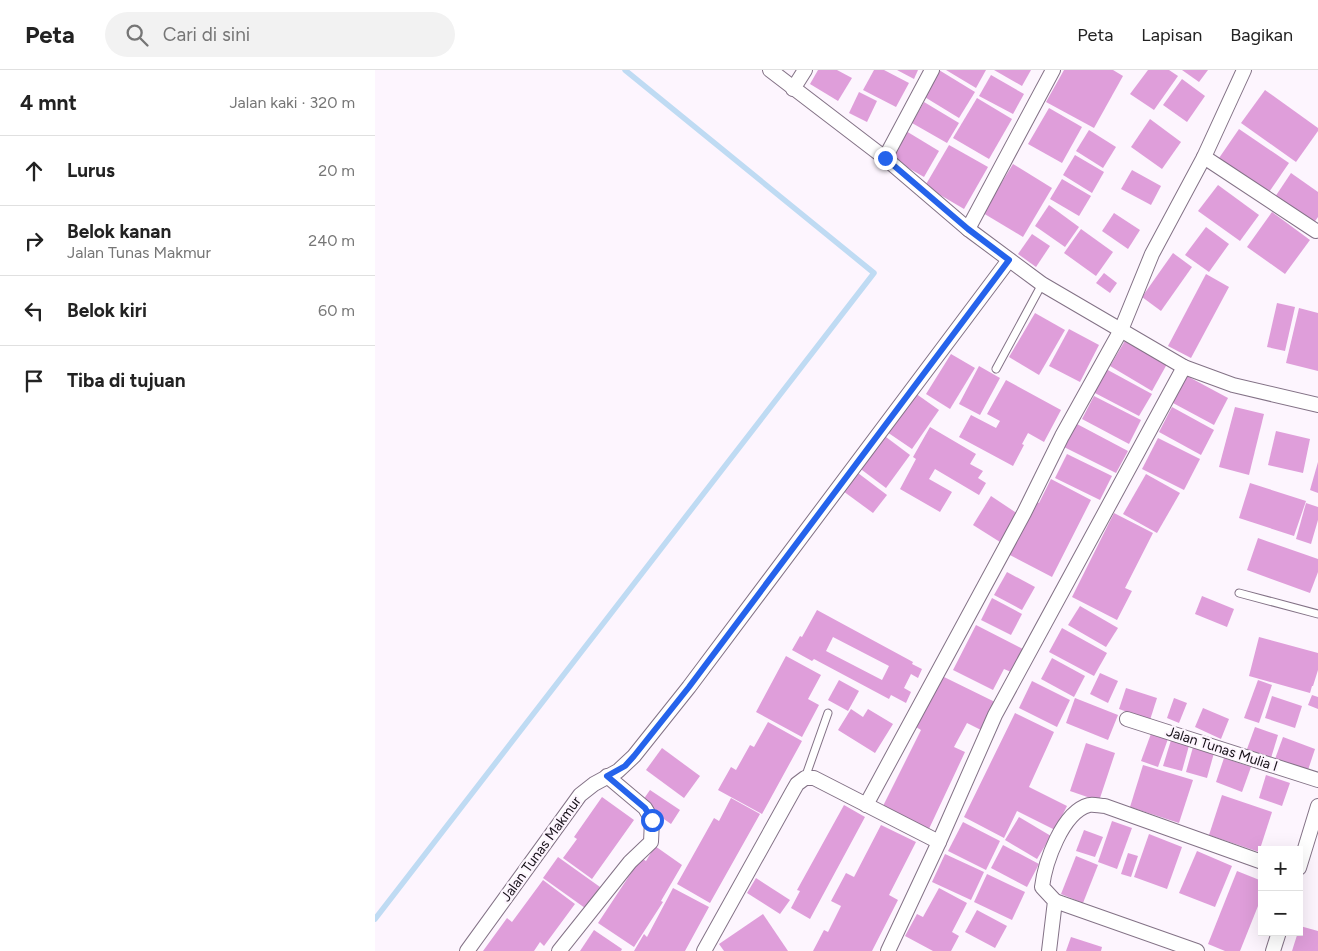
<!DOCTYPE html>
<html lang="id">
<head>
<meta charset="utf-8">
<style>
	body { margin:0; font-family:Figtree,sans-serif; background:#f2f2f2; color:#222 }
	.controls { position:absolute; right:15px; bottom:15px; display:grid; overflow:hidden; border-radius:0px; box-shadow:0 5px 20px #0002 }
	.controls button { width:45px; height:45px; display:grid; place-items:center; padding:0; border:0; border-bottom:1px solid #e0e0e0; background:#fff; color:#222; font:25px sans-serif }
	.stop { position:absolute; width:15px; height:15px; margin:-11px; border:4px solid #2563eb; border-radius:50%; background:#fff }
	.stop.end { background:#2563eb; border-color:#fff; box-shadow:0 1px 5px #0008 }
	.list { margin:0; padding:0; list-style:none }
	h2 { display:flex; justify-content:space-between; align-items:center; height:65px; margin:0; padding:0 20px; font-size:21px }
	h2 small { font-size:16px; font-weight:400; color:#767676 }
	.list li { display:grid; grid-template-columns:32px 1fr auto; gap:15px; align-items:center; box-sizing:border-box; height:70px; padding:0 20px; border-top:1px solid #e0e0e0 }
	.list b { display:block; font-size:19px; white-space:nowrap }
	.list p { margin:0; font-size:16px; white-space:nowrap; color:#767676 }
	.list em { font-size:16px; font-style:normal; color:#767676 }
	.icon { flex:none; width:28px; height:28px; fill:none; stroke:currentColor; stroke-width:2; stroke-linecap:round; stroke-linejoin:round }
	.map { position:relative; flex:none; width:943px; height:881px; overflow:hidden }
	header { display:flex; align-items:center; gap:30px; box-sizing:border-box; height:70px; padding:0 25px; background:#fff; border-bottom:1px solid #e0e0e0 }
	header strong { font-size:24px }
	nav { display:flex; gap:28px; margin-inline-start:auto; font-size:18px }
	.search { width:350px; height:45px; background:#f2f2f2; display:flex; align-items:center; gap:12px; box-sizing:border-box; padding:0 18px; border-radius:28px; color:#767676; font-size:19px }
	main { display:flex }
	aside { flex:1; background:#fff }
	.map>svg:first-child { display:block }
	.lines { fill:none; stroke-linecap:round; stroke-linejoin:round }
	.stream { stroke:#bfdbf3; stroke-width:5.5 }
	.building { fill:#df9eda; fill-rule:evenodd }
	.service-casing { stroke:#837286; stroke-width:9 }
	.minor-casing { stroke:#837286; stroke-width:16 }
	.service { stroke:#fff; stroke-width:7 }
	.minor { stroke:#fff; stroke-width:14 }
	.route { stroke:#2563eb; stroke-width:6 }
	.labels { text-anchor:middle; dominant-baseline:central; stroke-width:4.5; stroke-linejoin:round; paint-order:stroke }
	.street-label { font-size:14px; fill:#150f17; stroke:#fdf5fe }
</style>
</head>
<body>
<header>
<strong>Peta</strong>
<div class="search"><svg class="icon" aria-label="search" viewBox="0 0 24 24"><circle cx="10" cy="10" r="6"/><path d="M15 15l6 6"/></svg>Cari di sini</div>
<nav><a>Peta</a><a>Lapisan</a><a>Bagikan</a></nav>
</header>
<main>
<aside>
<h2>4 mnt<small>Jalan kaki · 320 m</small></h2>
<ul class="list">
<li><svg class="icon" aria-label="ahead" viewBox="0 0 24 24"><path d="M12 20V5M6 11l6-6 6 6"/></svg><div><b>Lurus</b></div><em>20 m</em></li>
<li><svg class="icon" aria-label="right" viewBox="0 0 24 24"><path d="M7 20v-9h11M14 6l5 5-5 5"/></svg><div><b>Belok kanan</b><p>Jalan Tunas Makmur</p></div><em>240 m</em></li>
<li><svg class="icon" aria-label="left" viewBox="0 0 24 24"><path d="M17 20v-9H6M10 6l-5 5 5 5"/></svg><div><b>Belok kiri</b></div><em>60 m</em></li>
<li><svg class="icon" aria-label="arrive" viewBox="0 0 24 24"><path d="M6 21V4h12l-3 4 3 4H6"/></svg><div><b>Tiba di tujuan</b></div></li>
</ul>
</aside>
<div class="map">
<svg width="943" height="881" viewBox="0 0 943 881">
	<rect width="100%" height="100%" fill="#fdf5fe"/>
	<g class="lines">
		<path class="stream" d="M0 849 499 203 250 0"/>
	</g>
	<g class="building">
		<path d="M443 0H462L477 8 463 31 435 14Z"/>
		<path d="M499 0H509L534 13 521 37 488 20Z"/>
		<path d="M522 0H543L539 9Z"/>
		<path d="M564 0 600 22 584 48 548 26Z"/>
		<path d="M571 0H611L601 18Z"/>
		<path d="M619 0H656L647 16Z"/>
		<path d="M689 0H738L748 6 719 58 671 32Z"/>
		<path d="M773 0H794L803 6 779 40 755 24Z"/>
		<path d="M807 0H833L824 12Z"/>
		<path d="M616 5 649 24 638 44 604 26Z"/>
		<path d="M807 9 830 26 812 52 788 35Z"/>
		<path d="M890 20 943 58V61L921 92 866 53Z"/>
		<path d="M484 22 502 31 492 52 474 43Z"/>
		<path d="M602 28 637 49 614 89 578 68Z"/>
		<path d="M549 32 584 53 572 73 537 53Z"/>
		<path d="M674 38 707 57 687 93 653 74Z"/>
		<path d="M775 49 806 72 787 99 756 77Z"/>
		<path d="M864 59 914 93 892 125 842 91Z"/>
		<path d="M714 60 741 77 728 98 701 81Z"/>
		<path d="M531 61 564 81 549 107 516 88Z"/>
		<path d="M574 75 613 97 589 139 550 116Z"/>
		<path d="M700 85 729 102 717 123 688 105Z"/>
		<path d="M638 94 677 118 648 167 608 143Z"/>
		<path d="M757 100 786 116 776 135 746 119Z"/>
		<path d="M916 103 943 122V147L938 154 900 127Z"/>
		<path d="M687 109 716 126 704 146 675 129Z"/>
		<path d="M843 115 884 145 865 171 823 141Z"/>
		<path d="M674 135 704 157 690 177 660 156Z"/>
		<path d="M897 142 935 170 910 204 872 177Z"/>
		<path d="M739 143 765 160 753 179 727 161Z"/>
		<path d="M831 157 854 174 834 202 810 185Z"/>
		<path d="M706 159 738 182 721 206 689 183Z"/>
		<path d="M657 164 675 176 661 197 643 184Z"/>
		<path d="M798 183 817 197 786 241 767 227Z"/>
		<path d="M729 203 742 213 735 223 721 213Z"/>
		<path d="M831 204 854 217 816 288 793 276Z"/>
		<path d="M902 233 920 237 910 281 892 277Z"/>
		<path d="M924 238 943 243V301L911 293Z"/>
		<path d="M660 243 690 260 664 305 634 287Z"/>
		<path d="M694 259 724 275 705 312 674 296Z"/>
		<path d="M751 269 792 294 777 321 735 296Z"/>
		<path d="M576 284 600 298 575 339 551 324Z"/>
		<path d="M604 296 625 308 605 345 584 334Z"/>
		<path d="M731 299 777 324 764 346 718 322Z"/>
		<path d="M812 306 853 328 839 355 798 333Z"/>
		<path d="M631 310 686 340 669 372 653 363 647 374 649 375 638 396 584 367 596 345 621 358 625 351 612 344Z"/>
		<path d="M540 323 564 340 537 379 512 362Z"/>
		<path d="M719 326 766 350 754 374 707 349Z"/>
		<path d="M797 337 839 360 826 385 784 362Z"/>
		<path d="M860 337 889 344 874 405 844 397Z"/>
		<path d="M702 354 753 381 741 403 689 377Z"/>
		<path d="M555 357 601 384 595 394 608 401 603 408 611 413 604 425 560 399 554 409 577 422 565 442 525 419 541 389 538 387Z"/>
		<path d="M901 361 935 369 928 403 893 395Z"/>
		<path d="M507 364 535 385 511 418 483 397Z"/>
		<path d="M783 368 825 389 809 420 767 399Z"/>
		<path d="M692 384 737 406 725 430 680 408Z"/>
		<path d="M943 392V423L935 420Z"/>
		<path d="M483 403 512 425 498 443 468 421Z"/>
		<path d="M771 404 805 423 782 463 748 444Z"/>
		<path d="M676 409 716 430 677 507 633 484 660 431 664 433Z"/>
		<path d="M875 413 931 431 919 466 864 448Z"/>
		<path d="M616 426 643 444 625 472 598 455Z"/>
		<path d="M931 433 943 437V450L936 474 921 469Z"/>
		<path d="M739 443 778 463 750 518 757 521 742 550 697 527Z"/>
		<path d="M883 468 943 489V502L935 523 872 500Z"/>
		<path d="M632 502 660 517 647 540 619 525Z"/>
		<path d="M827 526 859 539 852 557 820 544Z"/>
		<path d="M617 528 647 544 636 565 606 550Z"/>
		<path d="M705 536 743 558 731 577 693 555Z"/>
		<path d="M442 540 538 592 537 594 547 599 543 608 536 604 529 618 536 622 531 633 516 625 514 629 439 589 437 591 417 580 425 566 427 567ZM458 567 514 596 507 610 451 581Z"/>
		<path d="M601 555 648 579 636 602 629 599 618 620 578 600Z"/>
		<path d="M687 558 732 583 719 606 674 582Z"/>
		<path d="M884 567 943 583V600L938 616H937L935 623 874 606Z"/>
		<path d="M411 586 446 605 433 629 444 635 427 667 381 642Z"/>
		<path d="M677 588 710 606 699 627 666 609Z"/>
		<path d="M725 603 743 611 733 633 715 624Z"/>
		<path d="M567 606 620 632 606 660 592 653 579 677 590 682 553 761 507 738 546 660 541 657Z"/>
		<path d="M464 610 484 621 473 641 453 630Z"/>
		<path d="M883 610 897 615 884 653 869 648Z"/>
		<path d="M657 611 695 630 682 657 644 638Z"/>
		<path d="M751 618 782 628 775 650 744 639Z"/>
		<path d="M937 625 943 627V639L933 635Z"/>
		<path d="M897 626 927 636 920 658 890 648Z"/>
		<path d="M700 628 743 645 733 670 691 653Z"/>
		<path d="M799 628 812 633 804 653 792 648Z"/>
		<path d="M828 638 854 649 846 669 820 657Z"/>
		<path d="M476 639 488 647 493 639 518 654 500 683 463 660Z"/>
		<path d="M640 643 679 662 654 717 692 736 680 760 642 741 629 768 589 747Z"/>
		<path d="M393 652 427 671 387 744 343 720 356 697 361 700 375 675 379 677Z"/>
		<path d="M880 657 903 665 896 688 872 679Z"/>
		<path d="M777 661 794 666 783 697 766 691Z"/>
		<path d="M797 667 815 672 807 701 788 696Z"/>
		<path d="M908 667 940 679 933 700 900 689Z"/>
		<path d="M711 673 740 683 724 731 695 721Z"/>
		<path d="M818 677 839 683 832 708 811 702Z"/>
		<path d="M287 678 325 706 309 728 271 700Z"/>
		<path d="M849 688 876 697 867 722 841 712Z"/>
		<path d="M768 695 818 710 804 753 755 737Z"/>
		<path d="M891 705 915 713 907 736 884 728Z"/>
		<path d="M275 720 305 740 296 754 276 740 278 737 268 730Z"/>
		<path d="M847 725 897 742 884 782 834 765Z"/>
		<path d="M227 727 259 750 217 809 188 788 202 769 199 767Z"/>
		<path d="M356 728 385 744 335 833 302 814 339 748 344 751Z"/>
		<path d="M469 735 490 747 435 849 416 838 425 821 422 820Z"/>
		<path d="M644 747 676 766 662 789 630 770Z"/>
		<path d="M737 751 757 758 742 799 723 792Z"/>
		<path d="M588 752 625 771 611 800 573 781Z"/>
		<path d="M506 755 541 772 514 825 523 830 497 881H438L449 860 453 862 466 836 456 831 471 803 479 807Z"/>
		<path d="M709 760 728 767 720 787 701 781Z"/>
		<path d="M774 764 807 777 792 819 759 807Z"/>
		<path d="M628 775 664 794 652 817 616 798Z"/>
		<path d="M280 776 307 795 286 831 288 832 259 877 223 853 266 788 271 791Z"/>
		<path d="M822 781 857 796 840 837 804 823Z"/>
		<path d="M753 783 763 786 756 807 746 804Z"/>
		<path d="M570 784 609 802 596 830 557 812Z"/>
		<path d="M701 786 723 795 708 833 686 824Z"/>
		<path d="M183 787 225 817 210 838 168 808Z"/>
		<path d="M862 801 887 811V826L865 881H850L833 874Z"/>
		<path d="M612 804 650 822 637 850 599 832Z"/>
		<path d="M381 808 415 830 405 844 372 823Z"/>
		<path d="M168 810 200 834 169 876 165 872 159 881H108L132 848 137 852Z"/>
		<path d="M298 818 334 837 310 881H259L269 864 272 867Z"/>
		<path d="M564 818 592 833 577 862 584 866 576 881H558L530 866 542 844 548 847Z"/>
		<path d="M602 840 632 856 620 878 590 862Z"/>
		<path d="M388 844 413 881H349L344 874Z"/>
		<path d="M925 856 943 861V881H917L923 862H924Z"/>
		<path d="M219 860 247 879 246 881H205Z"/>
		<path d="M696 867 727 877 726 881H691Z"/>
	</g>
	<g class="lines">
		<defs>
			<g id="service">
				<path d="M621 299 667 214"/>
				<path d="M864 523 943 544"/>
				<path d="M430 708 453 643"/>
			</g>
			<g id="minor">
				<path d="M395 0 510 88 593 159 667 214 809 297 858 315 943 335"/>
				<path d="M418 19 430 0"/>
				<path d="M829 87 941 161"/>
				<path d="M510 88 557 0"/>
				<path d="M593 159 678 0"/>
				<path d="M752 649 943 710"/>
				<path d="M491 735 649 443 687 366 746 260 777 184 829 87 869 0"/>
				<path d="M924 798 943 736"/>
				<path d="M680 831 822 881"/>
				<path d="M92 881 205 725 219 714 243 701 259 686 314 617 634 190"/>
				<path d="M184 881 255 792 276 772 277 750 270 738 232 706"/>
				<path d="M329 881 418 721 422 714 430 708H439L564 772"/>
				<path d="M513 881 564 772 620 645 809 297"/>
				<path d="M674 881 680 831 667 817C670 793 687 742 714 735 719 734 725 736 730 736L887 792"/>
				<path d="M898 881 904 862"/>
			</g>
		</defs>
		<use href="#service" class="service-casing"/>
		<use href="#minor" class="minor-casing"/>
		<use href="#service" class="service"/>
		<use href="#minor" class="minor"/>
	</g>
	<g class="lines">
		<path class="route" d="M277 750 270 738 232 706 250 696 259 686 314 617 634 190 593 159 510 88"/>
	</g>
	<g class="labels">
		<g class="street-label">
			<text transform="translate(847 679) rotate(18)">Jalan Tunas Mulia I</text>
			<text transform="translate(166 779) rotate(-54)">Jalan Tunas Makmur</text>
		</g>
	</g>
</svg>
<div class="controls">
<button>+</button>
<button>−</button>
</div>
<div class="stop" style="left:277px;top:750px"></div>
<div class="stop end" style="left:510px;top:88px"></div>
</div>
</main>
</body>
</html>
